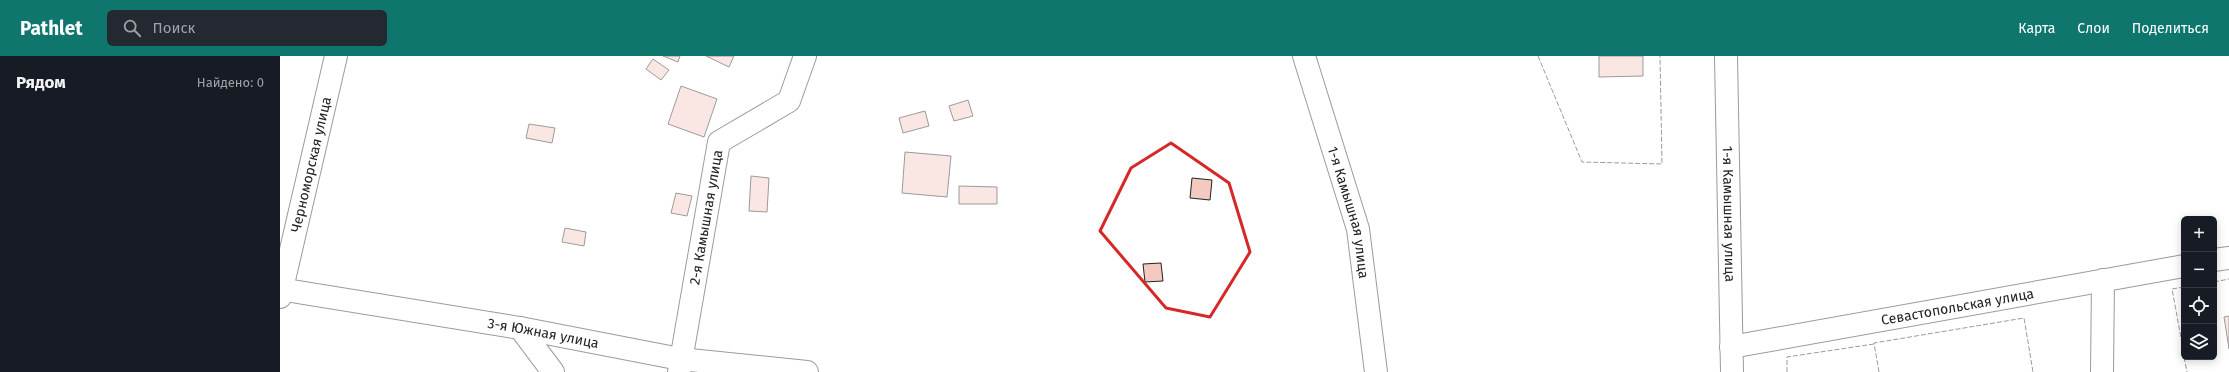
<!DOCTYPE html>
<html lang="ru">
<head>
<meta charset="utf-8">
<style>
	body { margin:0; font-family:"Fira Sans",sans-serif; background:#242831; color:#f1f3f6 }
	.controls { position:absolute; right:12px; bottom:12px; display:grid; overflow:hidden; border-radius:6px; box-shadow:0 2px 10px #0003 }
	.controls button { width:36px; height:36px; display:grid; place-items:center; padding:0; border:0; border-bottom:1px solid #363941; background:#171b24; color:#f1f3f6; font:20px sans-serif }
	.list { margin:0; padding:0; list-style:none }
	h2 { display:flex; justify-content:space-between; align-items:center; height:52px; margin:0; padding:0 16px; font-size:17px }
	h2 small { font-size:13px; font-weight:400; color:#9ea1a6 }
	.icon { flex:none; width:22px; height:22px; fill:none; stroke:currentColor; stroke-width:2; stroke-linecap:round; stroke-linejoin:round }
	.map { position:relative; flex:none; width:1949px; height:316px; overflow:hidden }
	header { display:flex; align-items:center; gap:24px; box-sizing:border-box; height:56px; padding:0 20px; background:#0f766e; color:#fff }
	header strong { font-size:19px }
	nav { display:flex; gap:22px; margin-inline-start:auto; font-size:14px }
	.search { width:280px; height:36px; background:#242831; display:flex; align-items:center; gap:10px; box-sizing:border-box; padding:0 14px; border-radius:6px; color:#9ea1a6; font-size:15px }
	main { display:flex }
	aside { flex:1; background:#171b24 }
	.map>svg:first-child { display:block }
	.building { fill:#f3c9c0; stroke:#222 }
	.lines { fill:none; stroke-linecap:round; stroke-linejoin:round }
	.minor-casing { stroke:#222; stroke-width:24 }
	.minor { stroke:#fff; stroke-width:22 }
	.fence { stroke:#222; stroke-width:1; stroke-dasharray:5 2; stroke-linecap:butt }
	.marked { fill:none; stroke:#d62828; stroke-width:3; stroke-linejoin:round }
	.labels { text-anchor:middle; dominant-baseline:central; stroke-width:3; stroke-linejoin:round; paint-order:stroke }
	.street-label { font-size:14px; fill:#222; stroke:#fff }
</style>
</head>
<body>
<header>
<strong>Pathlet</strong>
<div class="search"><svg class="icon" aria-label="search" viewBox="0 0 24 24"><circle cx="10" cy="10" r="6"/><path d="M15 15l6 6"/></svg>Поиск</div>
<nav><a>Карта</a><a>Слои</a><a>Поделиться</a></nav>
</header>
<main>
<aside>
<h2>Рядом<small>Найдено: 0</small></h2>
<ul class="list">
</ul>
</aside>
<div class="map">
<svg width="1949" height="316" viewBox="0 0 1949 316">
	<rect width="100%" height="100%" fill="#fff"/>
	<g class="building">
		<path d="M383 0H400L398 6Z"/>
		<path d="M426 0H454L449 11Z"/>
		<path d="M1319 0H1363V20L1319 21Z"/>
		<path d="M373 3 389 14 381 24 366 13Z"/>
		<path d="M401 30 437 43 424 81 388 68Z"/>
		<path d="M688 44 693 60 674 65 669 50Z"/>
		<path d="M645 55 649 70 623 77 619 62Z"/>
		<path d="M249 68 275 72 272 87 246 82Z"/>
		<path d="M625 96 671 100 667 141 622 137Z"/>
		<path d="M471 120 489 122 487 156 469 155Z"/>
		<path d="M912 122 932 124 930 144 910 142Z"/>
		<path d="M679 130 717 131V148H679Z"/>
		<path d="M396 137 412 140 407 160 391 157Z"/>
		<path d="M285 172 306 176 304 190 282 186Z"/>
		<path d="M881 207 883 225 865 226 863 208Z"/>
		<path d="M1949 260V293L1944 261Z"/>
	</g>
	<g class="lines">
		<defs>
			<g id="minor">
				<path id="s1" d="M1024 0 1078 173 1096 316"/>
				<path id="s2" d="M1446 0 1452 316"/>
				<path d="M1934 204 1949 202"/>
				<path id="s3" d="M0 233 240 272 400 303 527 316"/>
				<path id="s4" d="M0 241 56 0"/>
				<path d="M240 272 273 316"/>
				<path id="s5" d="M1451 291 1904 210"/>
				<path id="s6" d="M399 316 439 86 509 45 525 0"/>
				<path d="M1822 316 1823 224"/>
			</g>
		</defs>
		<use href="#minor" class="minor-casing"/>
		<use href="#minor" class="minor"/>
		<g class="fence">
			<path d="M1258 0 1302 106 1382 108 1380 0"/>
			<path d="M1934 226 1949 223"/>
			<path d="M1904 231 1892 233 1904 298"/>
			<path d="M1904 301 1907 316"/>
			<path d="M1507 316V301L1594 288"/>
			<path d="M1599 316 1594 287 1744 262 1753 316"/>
		</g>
	</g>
	<path d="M0 0H1949V316H0ZM891 87 949 127 970 196 930 261 886 252 820 175 851 112Z" fill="#fff" fill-opacity=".55" fill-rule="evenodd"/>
	<path class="marked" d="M891 87 949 127 970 196 930 261 886 252 820 175 851 112Z"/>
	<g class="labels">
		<g class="street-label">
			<text stroke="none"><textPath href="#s4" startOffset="136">Черноморская улица</textPath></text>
			<text stroke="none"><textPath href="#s1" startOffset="163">1-я Камышная улица</textPath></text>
			<text stroke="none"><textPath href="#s2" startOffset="158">1-я Камышная улица</textPath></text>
			<text stroke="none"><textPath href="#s6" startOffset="157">2-я Камышная улица</textPath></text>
			<text stroke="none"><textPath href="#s5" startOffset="230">Севастопольская улица</textPath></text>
			<text stroke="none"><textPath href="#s3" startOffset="267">3-я Южная улица</textPath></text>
		</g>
	</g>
</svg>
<div class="controls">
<button>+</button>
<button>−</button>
<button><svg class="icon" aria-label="locate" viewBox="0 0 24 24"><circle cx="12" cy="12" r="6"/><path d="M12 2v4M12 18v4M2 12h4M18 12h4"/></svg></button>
<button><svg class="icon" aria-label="layers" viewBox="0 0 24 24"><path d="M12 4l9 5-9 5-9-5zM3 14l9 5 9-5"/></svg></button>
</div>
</div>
</main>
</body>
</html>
